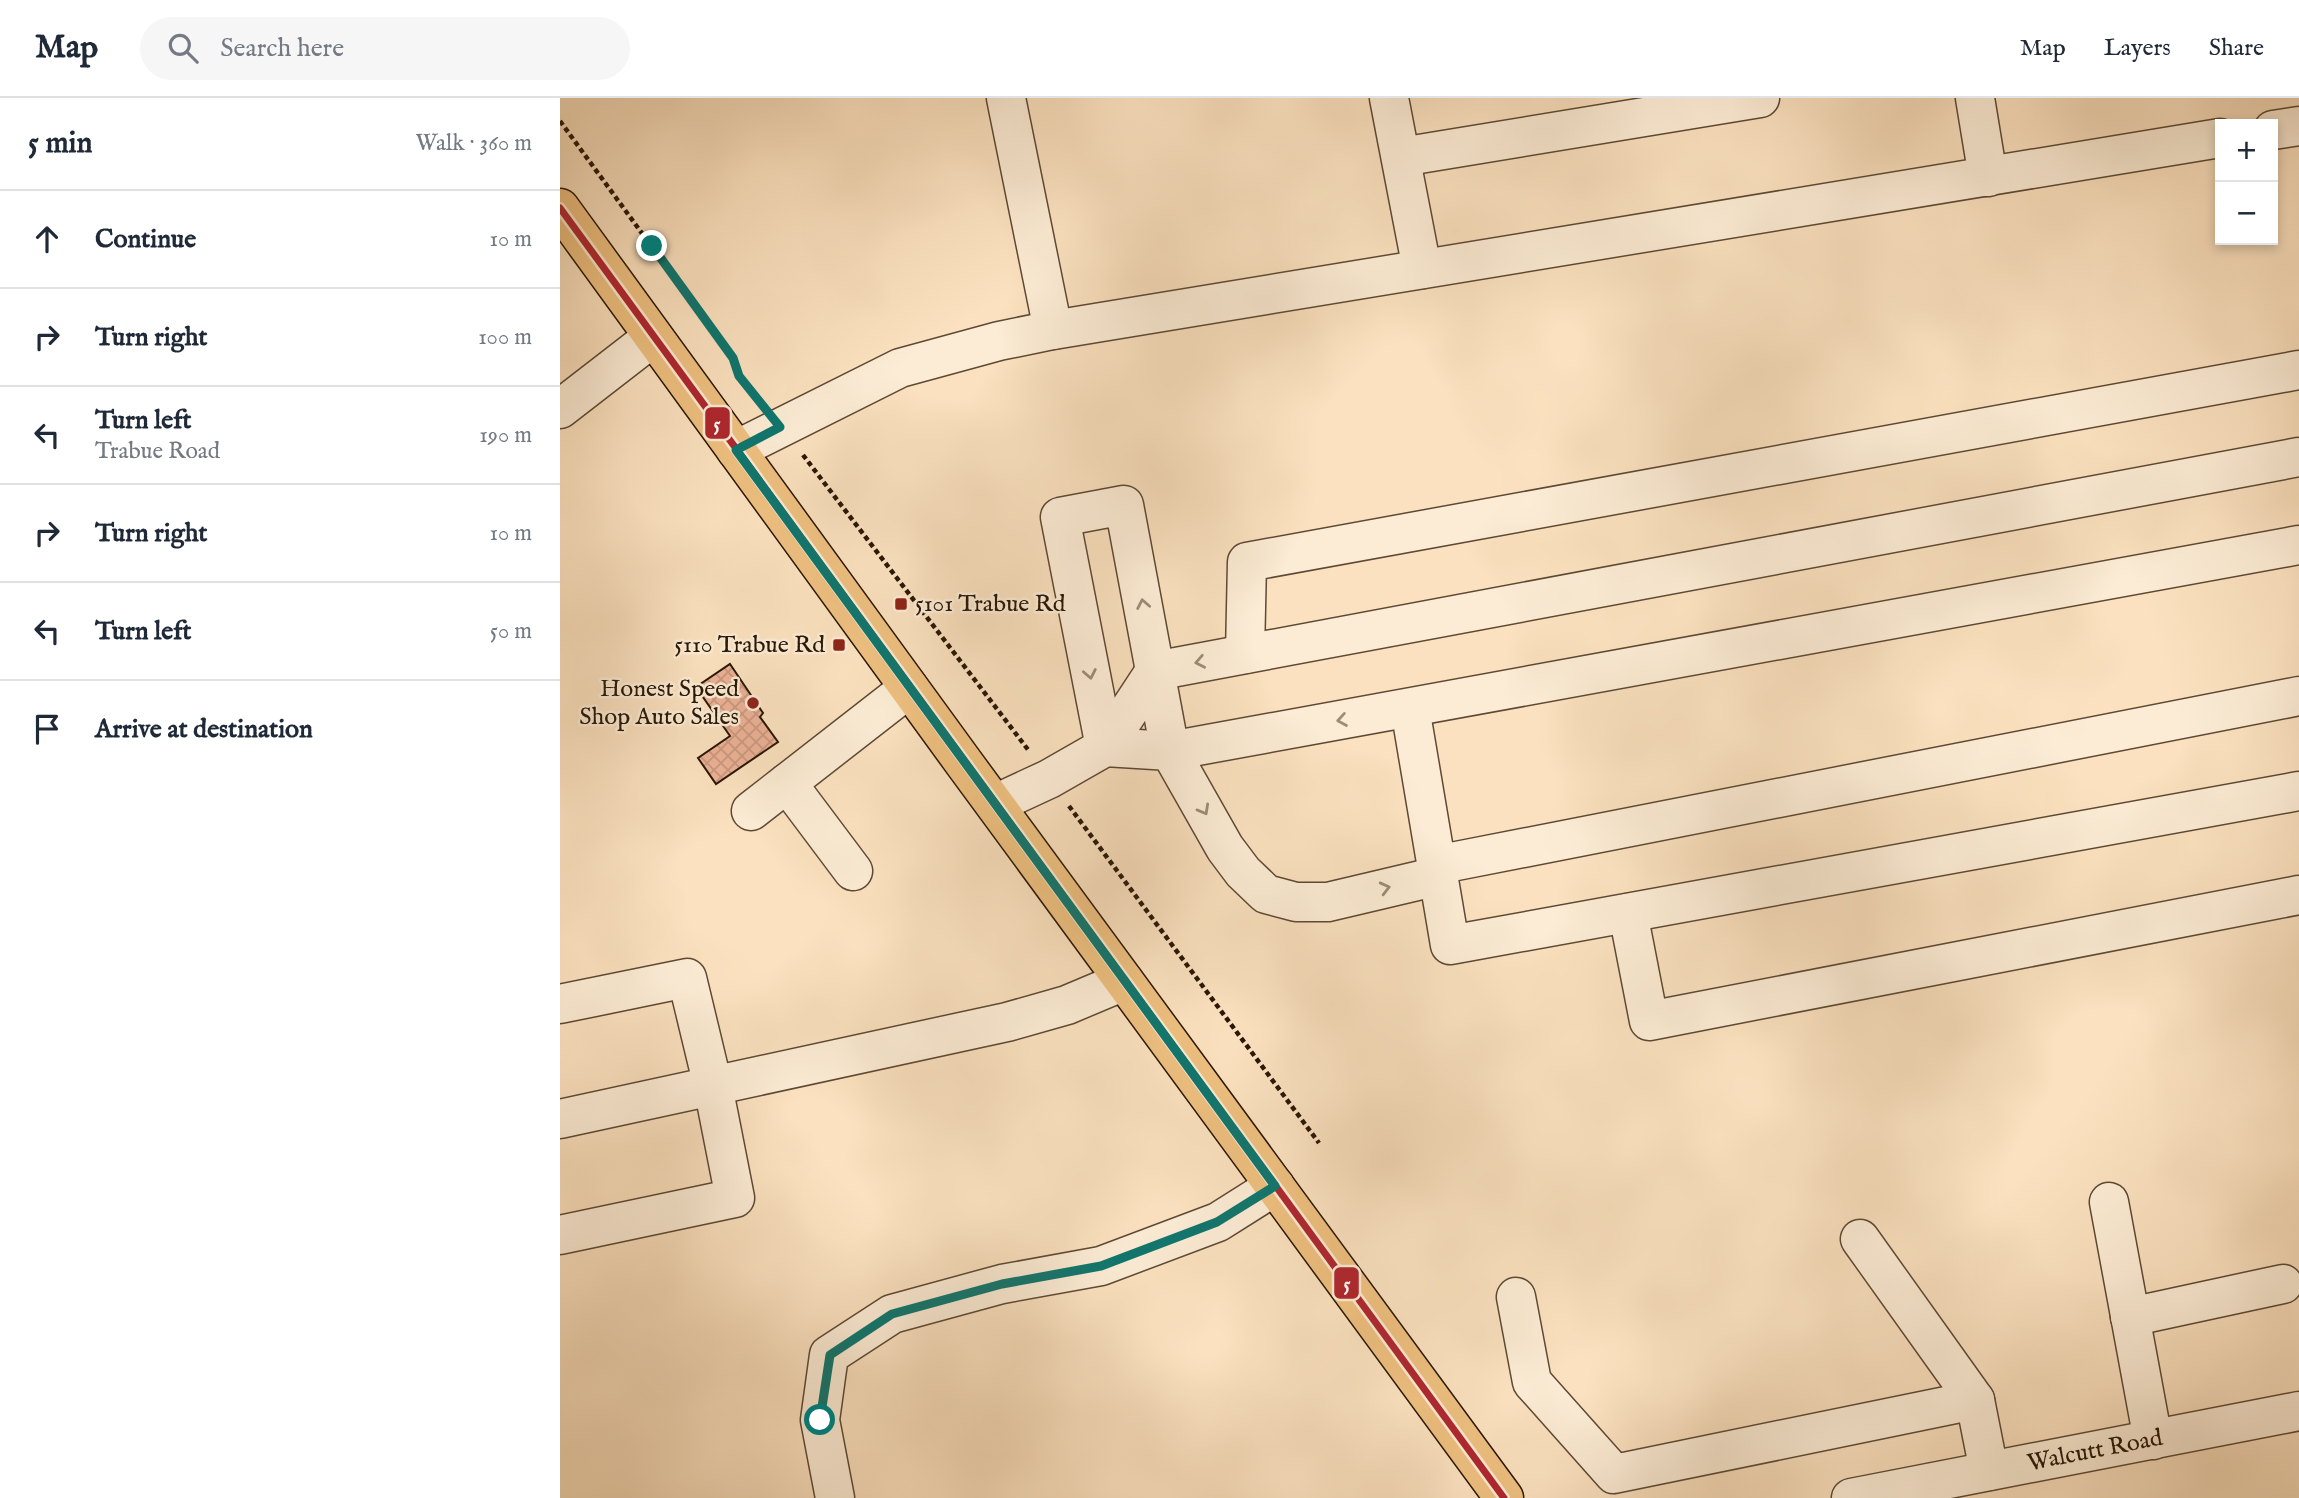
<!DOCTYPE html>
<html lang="en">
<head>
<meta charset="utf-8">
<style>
	body { margin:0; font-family:"IM FELL English",serif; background:#f6f6f7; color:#1f2937 }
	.controls { position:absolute; right:21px; top:21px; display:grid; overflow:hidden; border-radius:0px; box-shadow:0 4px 10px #0003 }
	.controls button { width:63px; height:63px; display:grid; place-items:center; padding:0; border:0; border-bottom:2px solid #e0e1e3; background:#fff; color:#1f2937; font:35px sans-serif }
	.stop { position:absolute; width:21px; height:21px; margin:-16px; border:5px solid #0f766e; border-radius:50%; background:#fff }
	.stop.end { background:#0f766e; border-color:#fff; box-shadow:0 2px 7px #0008 }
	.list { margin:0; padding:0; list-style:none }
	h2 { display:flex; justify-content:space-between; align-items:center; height:91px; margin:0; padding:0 28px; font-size:30px }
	h2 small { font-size:23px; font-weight:400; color:#747a83 }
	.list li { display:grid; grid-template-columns:46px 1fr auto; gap:21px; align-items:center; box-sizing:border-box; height:98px; padding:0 28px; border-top:2px solid #e0e1e3 }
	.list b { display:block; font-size:26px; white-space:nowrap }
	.list p { margin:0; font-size:23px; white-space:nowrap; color:#747a83 }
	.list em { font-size:23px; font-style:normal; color:#747a83 }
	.icon { flex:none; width:38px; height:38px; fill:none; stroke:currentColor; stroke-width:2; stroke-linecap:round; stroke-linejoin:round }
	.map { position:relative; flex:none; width:1739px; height:1400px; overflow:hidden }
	header { display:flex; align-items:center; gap:42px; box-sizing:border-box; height:98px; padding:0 35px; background:#fff; border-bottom:2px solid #e0e1e3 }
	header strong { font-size:33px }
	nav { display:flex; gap:38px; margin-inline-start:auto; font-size:24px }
	.search { width:490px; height:63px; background:#f6f6f7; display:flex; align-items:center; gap:18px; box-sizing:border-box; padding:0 24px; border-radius:38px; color:#747a83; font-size:26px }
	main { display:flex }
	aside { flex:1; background:#fff }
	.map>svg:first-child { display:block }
	.building { fill:url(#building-cross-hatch); stroke:#281606; stroke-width:2 }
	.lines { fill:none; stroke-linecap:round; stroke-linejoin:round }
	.minor-casing { stroke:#5d4934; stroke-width:41 }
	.major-casing { stroke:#281606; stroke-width:41 }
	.path { stroke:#281606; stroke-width:4.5; stroke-dasharray:5 3.5; stroke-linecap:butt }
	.minor { stroke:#fcecd5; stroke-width:38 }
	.major { stroke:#eec080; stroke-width:38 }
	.bus-1-casing { stroke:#fcecd5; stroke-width:12 }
	.bus-1 { stroke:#af272f; stroke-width:7 }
	.oneway { stroke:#9d8c78 }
	.route { stroke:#0f766e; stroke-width:9 }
	.poi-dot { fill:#8f2418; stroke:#fcecd5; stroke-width:2.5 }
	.labels { text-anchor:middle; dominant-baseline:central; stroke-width:5; stroke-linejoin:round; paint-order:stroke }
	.poi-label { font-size:24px; fill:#281606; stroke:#fcecd5; text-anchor:end }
	.street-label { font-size:24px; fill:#281606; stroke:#fcecd5 }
	.line-badge { stroke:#fcecd5; stroke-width:2.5 }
	.badge-label { font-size:19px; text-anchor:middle; font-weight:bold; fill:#fff }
</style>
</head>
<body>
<header>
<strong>Map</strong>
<div class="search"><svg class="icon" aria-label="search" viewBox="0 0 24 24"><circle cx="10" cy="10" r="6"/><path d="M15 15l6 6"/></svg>Search here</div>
<nav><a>Map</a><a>Layers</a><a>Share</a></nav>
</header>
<main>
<aside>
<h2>5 min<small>Walk · 360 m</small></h2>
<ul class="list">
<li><svg class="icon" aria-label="ahead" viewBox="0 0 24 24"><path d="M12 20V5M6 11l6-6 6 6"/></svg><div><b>Continue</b></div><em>10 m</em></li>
<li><svg class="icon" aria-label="right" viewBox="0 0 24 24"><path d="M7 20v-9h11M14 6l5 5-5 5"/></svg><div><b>Turn right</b></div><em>100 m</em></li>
<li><svg class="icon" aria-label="left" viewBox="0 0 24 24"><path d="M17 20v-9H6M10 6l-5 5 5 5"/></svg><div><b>Turn left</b><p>Trabue Road</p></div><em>190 m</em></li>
<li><svg class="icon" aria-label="right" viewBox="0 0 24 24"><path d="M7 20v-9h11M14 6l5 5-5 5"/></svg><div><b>Turn right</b></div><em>10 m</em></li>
<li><svg class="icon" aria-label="left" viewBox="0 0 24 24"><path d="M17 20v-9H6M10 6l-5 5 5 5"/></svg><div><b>Turn left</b></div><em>50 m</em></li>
<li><svg class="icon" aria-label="arrive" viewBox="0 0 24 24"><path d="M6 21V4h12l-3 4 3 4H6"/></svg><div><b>Arrive at destination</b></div></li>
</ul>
</aside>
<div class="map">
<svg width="1739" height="1400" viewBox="0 0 1739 1400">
	<defs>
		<pattern id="building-cross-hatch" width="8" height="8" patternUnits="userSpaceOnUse" patternTransform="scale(1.75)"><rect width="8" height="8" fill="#ecb296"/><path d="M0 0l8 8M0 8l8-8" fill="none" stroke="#ca9880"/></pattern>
	</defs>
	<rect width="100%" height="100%" fill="#fbe1bf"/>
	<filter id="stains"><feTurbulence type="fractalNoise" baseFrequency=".00286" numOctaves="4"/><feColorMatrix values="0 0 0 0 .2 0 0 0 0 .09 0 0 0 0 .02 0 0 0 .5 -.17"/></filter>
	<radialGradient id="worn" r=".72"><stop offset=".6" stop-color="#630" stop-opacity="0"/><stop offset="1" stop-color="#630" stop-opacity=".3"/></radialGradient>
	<path class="building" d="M170 566 203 615 200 619 218 644 156 686 138 660 170 638 136 589Z"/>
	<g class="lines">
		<defs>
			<g id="minor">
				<path d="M446 0 493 232"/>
				<path d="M829 0 862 171"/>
				<path d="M1415 0 1428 79"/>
				<path d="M1713 32 1739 28"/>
				<path d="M841 59 1200 0"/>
				<path d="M0 311 93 239"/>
				<path d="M176 352 340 270 439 243 493 232 1660 40"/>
				<path d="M685 556 687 464 1739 272"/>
				<path d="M850 610 890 847 1739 693"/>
				<path d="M545 649 595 573 1739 359"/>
				<path d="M545 649 500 419 564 407 610 653 665 750 683 774 706 796 736 804H768L878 778"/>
				<path d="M435 706 489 681 545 649 610 653 1739 447"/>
				<path d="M191 713 227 685"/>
				<path d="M876 767 1739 598"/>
				<path d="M293 773 227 685 349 590"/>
				<path d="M1068 815 1089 923 1739 797"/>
				<path d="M0 906 127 880 153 988 175 1100 0 1137"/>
				<path d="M0 1021 447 924 507 907 564 883"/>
				<path d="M1549 1104 1593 1342"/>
				<path d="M1300 1141 1415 1302 1429 1373"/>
				<path d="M956 1199 972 1284 1054 1376 1415 1302"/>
				<path d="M1570 1219 1723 1186"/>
				<path d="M275 1400 260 1322 269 1257 332 1216 442 1186 541 1168 658 1124 715 1088"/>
				<path d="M1291 1400 1739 1313"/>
			</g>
			<path id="major" d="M0 110 404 665 944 1400"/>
		</defs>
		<use href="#minor" class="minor-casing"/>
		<use href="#major" class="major-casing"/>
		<g class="path">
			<path d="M0 23 173 260 179 277 200 304"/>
			<path d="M243 357 469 653"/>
			<path d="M509 708 759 1045"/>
		</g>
		<use href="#minor" class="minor"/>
		<use href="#major" class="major"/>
		<defs>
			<path id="bus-1" d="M0 110 944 1400"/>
		</defs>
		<use href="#bus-1" class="bus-1-casing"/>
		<use href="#bus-1" class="bus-1"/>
	</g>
	<defs><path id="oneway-chevron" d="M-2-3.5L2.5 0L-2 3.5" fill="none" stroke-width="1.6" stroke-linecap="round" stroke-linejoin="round" transform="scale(1.75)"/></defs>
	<g class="oneway">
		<use href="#oneway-chevron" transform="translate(583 506) rotate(-101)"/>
		<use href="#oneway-chevron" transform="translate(640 564) rotate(169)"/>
		<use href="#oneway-chevron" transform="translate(530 576) rotate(79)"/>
		<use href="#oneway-chevron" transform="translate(782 622) rotate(170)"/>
		<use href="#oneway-chevron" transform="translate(644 712) rotate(61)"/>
		<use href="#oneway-chevron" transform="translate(825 790) rotate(-14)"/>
	</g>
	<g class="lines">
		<path class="route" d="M92 148 173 260 179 278 220 329 176 352 715 1088 657 1124 541 1168 442 1186 332 1216 270 1257 260 1322"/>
	</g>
	<g class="poi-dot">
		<rect x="334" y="499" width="14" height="14" rx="3.5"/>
		<rect x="272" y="540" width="14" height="14" rx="3.5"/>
		<circle cx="193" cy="605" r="7"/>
	</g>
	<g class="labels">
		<g class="poi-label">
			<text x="355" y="506" text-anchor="start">5101 Trabue Rd</text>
			<text x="265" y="547">5110 Trabue Rd</text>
			<text x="179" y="591">Honest Speed<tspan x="179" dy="28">Shop Auto Sales</tspan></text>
		</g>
		<g class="street-label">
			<text transform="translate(1535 1353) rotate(-11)">Walcutt Road</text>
		</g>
	</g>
	<g class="line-badge">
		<rect x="144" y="308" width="27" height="34" rx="7" fill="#af272f"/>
		<rect x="773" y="1168" width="27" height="34" rx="7" fill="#af272f"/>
	</g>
	<g class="badge-label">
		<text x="157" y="332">5</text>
		<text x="787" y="1192">5</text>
	</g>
	<rect width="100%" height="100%" filter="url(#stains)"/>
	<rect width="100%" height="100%" fill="url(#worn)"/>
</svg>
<div class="controls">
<button>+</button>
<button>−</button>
</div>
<div class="stop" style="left:260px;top:1322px"></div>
<div class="stop end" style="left:92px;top:148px"></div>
</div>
</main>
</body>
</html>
